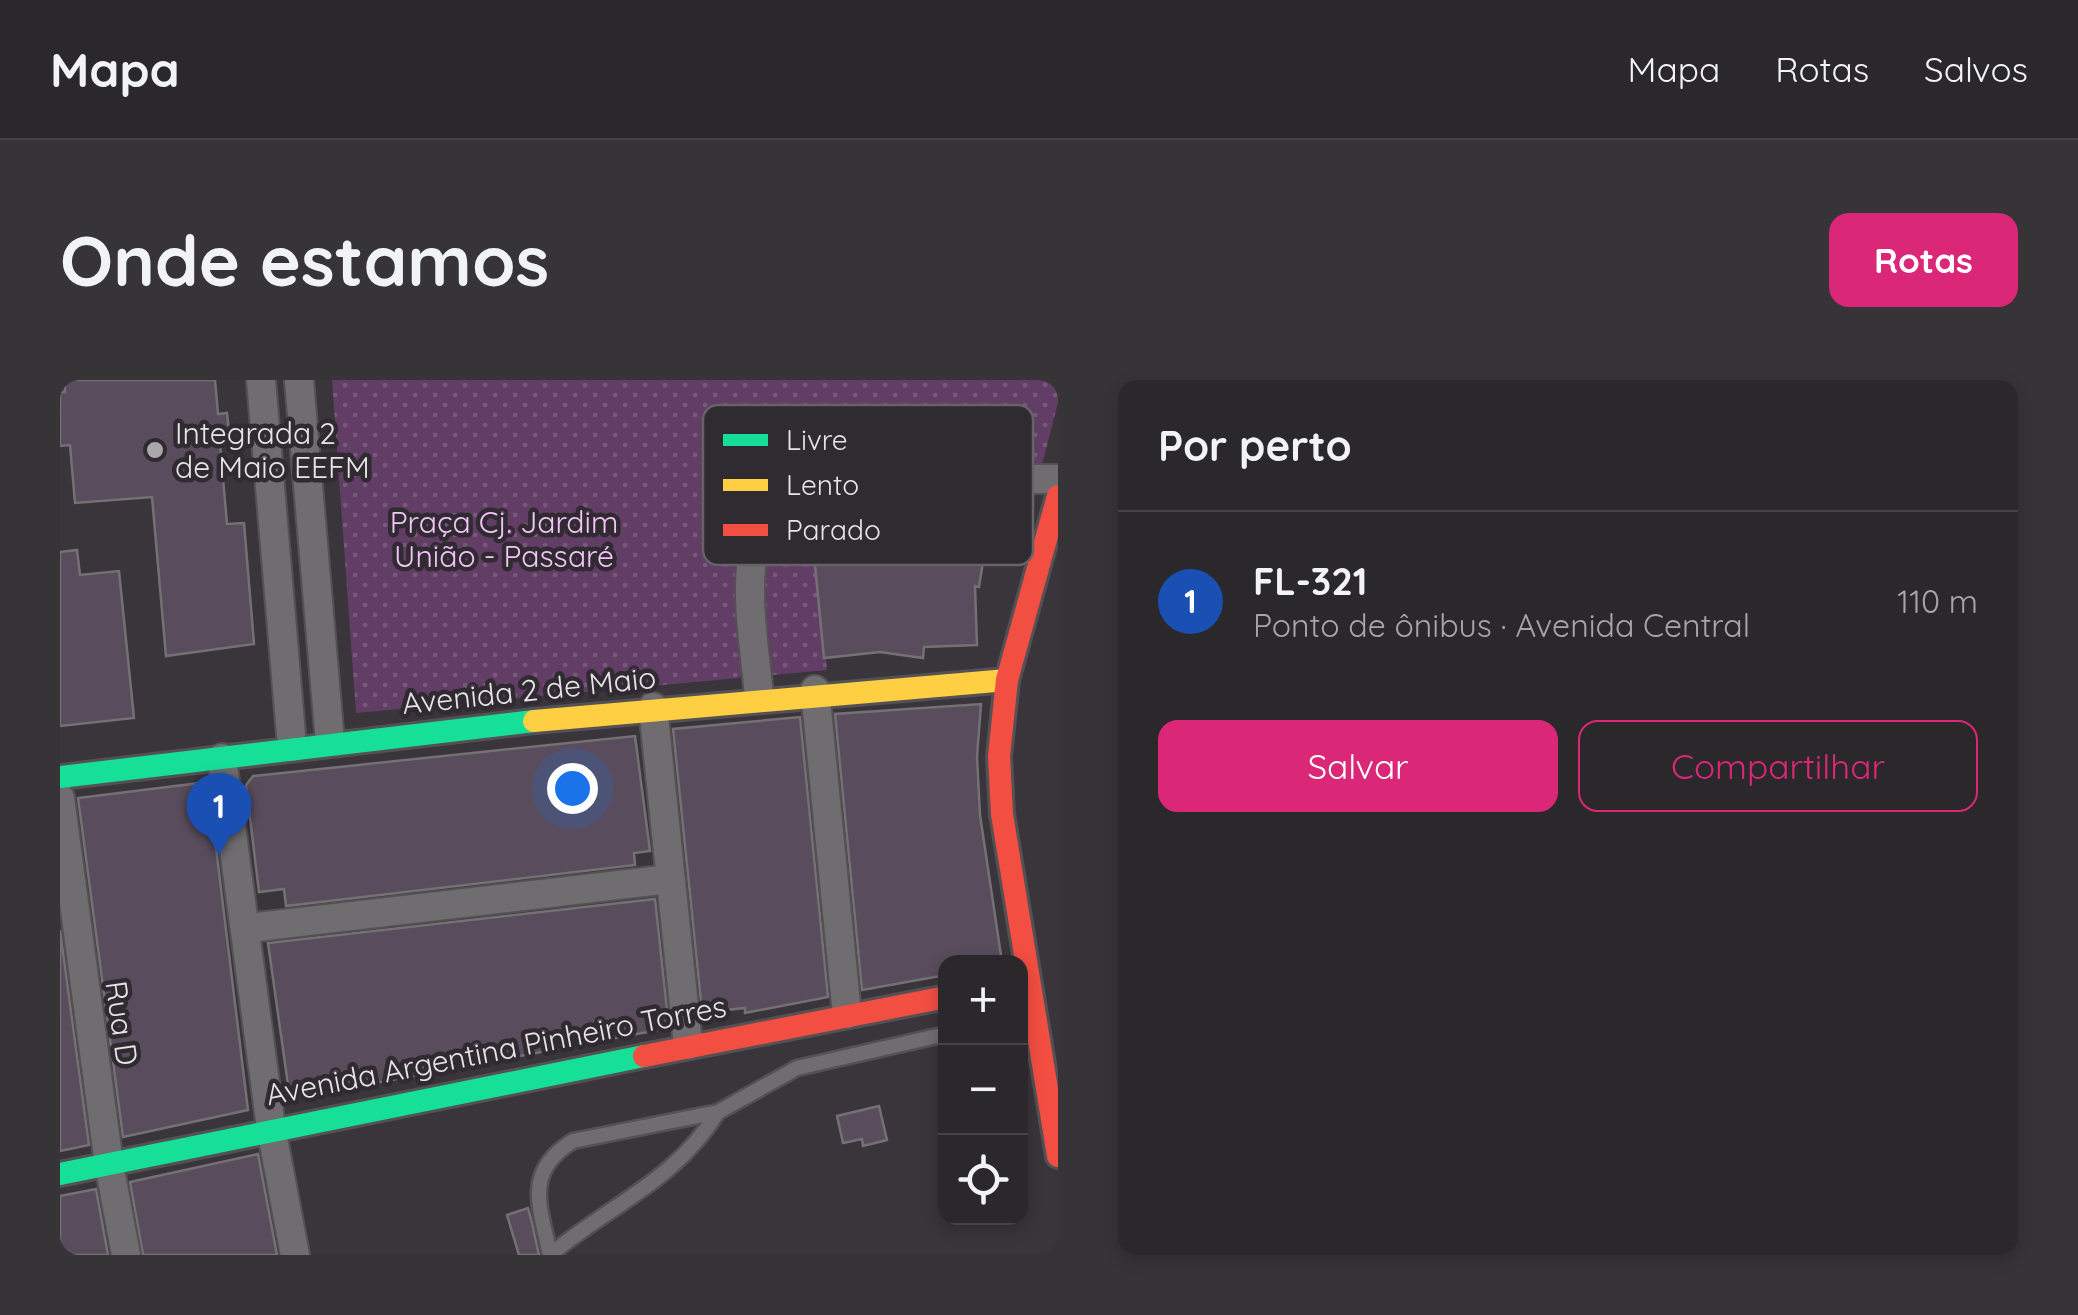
<!DOCTYPE html>
<html lang="pt">
<head>
<meta charset="utf-8">
<style>
	body { margin:0; font-family:Quicksand,sans-serif; background:#373438; color:#f1f3f6 }
	.controls { position:absolute; right:30px; bottom:30px; display:grid; overflow:hidden; border-radius:20px; box-shadow:0 5px 15px #0003 }
	.controls button { width:90px; height:90px; display:grid; place-items:center; padding:0; border:0; border-bottom:2px solid #474448; background:#2b282c; color:#f1f3f6; font:50px sans-serif }
	.you { position:absolute; left:512px; top:408px; width:35px; height:35px; margin:-25px; border:8px solid #fff; border-radius:50%; background:#1a73e8; box-shadow:0 0 0 15px #1a73e833 }
	.badge { display:grid; place-items:center; width:65px; height:65px; border-radius:50%; background:#db2777; color:#fff; font-size:32px; font-weight:700 }
	.pin { position:absolute; translate:-50% -82px; filter:drop-shadow(0 2px 5px #0008) }
	.pin::after { content:''; position:absolute; top:52px; width:35px; height:30px; background:inherit; clip-path:polygon(0 0,100% 0,50% 100%) }
	.list { margin:0; padding:0; list-style:none }
	h2 { display:flex; justify-content:space-between; align-items:center; height:130px; margin:0; padding:0 40px; font-size:42px }
	h2 small { font-size:32px; font-weight:400; color:#a6a6a9 }
	.list li { display:grid; grid-template-columns:65px 1fr auto; gap:30px; align-items:center; box-sizing:border-box; height:180px; padding:0 40px; border-top:2px solid #474448 }
	.list b { display:block; font-size:38px; white-space:nowrap }
	.list p { margin:0; font-size:32px; white-space:nowrap; color:#a6a6a9 }
	.list em { font-size:32px; font-style:normal; color:#a6a6a9 }
	.actions { display:flex; gap:20px; padding:30px 40px }
	.actions a { flex:1; padding:22px 0; border:2px solid #db2777; border-radius:20px; text-align:center; font-size:35px; color:#db2777 }
	.actions .main { background:#db2777; color:#fff }
	.icon { flex:none; width:55px; height:55px; fill:none; stroke:currentColor; stroke-width:2; stroke-linecap:round; stroke-linejoin:round }
	.map { position:relative; flex:none; width:998px; height:875px; overflow:hidden; border-radius:20px }
	header { display:flex; align-items:center; gap:60px; box-sizing:border-box; height:140px; padding:0 50px; background:#2b282c; border-bottom:2px solid #474448 }
	header strong { font-size:48px }
	nav { display:flex; gap:55px; margin-inline-start:auto; font-size:35px }
	.intro { display:flex; align-items:center; justify-content:space-between; box-sizing:border-box; height:240px; padding:0 60px }
	h1 { margin:0; font-size:70px }
	.button { padding:25px 45px; border-radius:20px; background:#db2777; color:#fff; font-size:35px; font-weight:700 }
	main { display:flex; gap:60px; padding:0 60px }
	aside { flex:1; background:#2b282c; border-radius:20px; box-shadow:0 5px 15px #0003 }
	.map>svg:first-child { display:block }
	.park { fill:url(#park-dots) }
	.building { fill:#594c5c; stroke:#747174; stroke-width:2.5 }
	.lines { fill:none; stroke-linecap:round; stroke-linejoin:round }
	.lane-casing { stroke:#545155; stroke-width:19 }
	.street-casing { stroke:#545155; stroke-width:32 }
	.fast-casing { stroke:#545155; stroke-width:28 }
	.slow-casing { stroke:#545155; stroke-width:28 }
	.jam-casing { stroke:#545155; stroke-width:28 }
	.lane { stroke:#6f6d70; stroke-width:14 }
	.street { stroke:#6f6d70; stroke-width:28 }
	.fast { stroke:#16e098; stroke-width:22 }
	.slow { stroke:#ffcf43; stroke-width:22 }
	.jam { stroke:#f24e42; stroke-width:22 }
	.poi-dot { fill:#aaa6aa; stroke:#302a31; stroke-width:4 }
	.labels { text-anchor:middle; dominant-baseline:central; stroke-width:9; stroke-linejoin:round; paint-order:stroke }
	.poi-label { font-size:30px; fill:#e7e3e7; stroke:#302a31; text-anchor:start }
	.park-label { font-size:30px; fill:#f3c3f9; stroke:#302a31 }
	.street-label { font-size:30px; fill:#e7e3e7; stroke:#302a31 }
	.key { fill:#302a31; stroke:#676268; stroke-width:2.5 }
	.key-label { font-size:28px; fill:#e7e3e7 }
</style>
</head>
<body>
<header>
<strong>Mapa</strong>
<nav><a>Mapa</a><a>Rotas</a><a>Salvos</a></nav>
</header>
<div class="intro"><h1>Onde estamos</h1><a class="button">Rotas</a></div>
<main>
<div class="map">
<svg width="998" height="875" viewBox="0 0 998 875">
	<defs>
		<pattern id="park-dots" width="8" height="8" patternUnits="userSpaceOnUse" patternTransform="scale(2.5)"><rect width="8" height="8" fill="#623d66"/><path d="M2 2h.1M6 6h.1" fill="none" stroke="#78597c" stroke-width="1.8" stroke-linecap="round"/></pattern>
	</defs>
	<rect width="100%" height="100%" fill="#39353a"/>
	<path class="park" d="M272 0H998V22L979 97 752 122 767 290 296 333Z"/>
	<g class="building">
		<path d="M4 0H155L158 34 167 33 169 51 159 52 167 144 184 143 194 264 106 276 92 117 15 123 10 65 0 66V12H5Z"/>
		<path d="M789 116H972L961 155 928 150 919 207 915 206 917 265 864 267 863 278 820 272 764 278 749 123Z"/>
		<path d="M17 170 20 195 59 191 74 338 0 346V172Z"/>
		<path d="M921 324 917 377 920 435 942 582H886V595L802 610 775 334Z"/>
		<path d="M740 337 768 617 685 633V628L648 632 649 640 643 641 613 349Z"/>
		<path d="M575 356 590 471 574 473 575 485 226 526 224 509 199 512 186 405 193 396Z"/>
		<path d="M148 402 188 730 63 757 18 418Z"/>
		<path d="M595 519 609 648 230 719 208 563Z"/>
		<path d="M0 550 29 765 0 771Z"/>
		<path d="M819 726 827 760 803 766 802 759 783 763 777 736Z"/>
		<path d="M198 774 217 875H83L70 802Z"/>
		<path d="M36 809 48 875H0V816Z"/>
		<path d="M468 828 472 843 479 875H459L447 835Z"/>
	</g>
	<g class="lines">
		<defs>
			<path id="lane" d="M658 732C613 803 552 823 490 875 480 826 463 792 513 761L658 732 737 688 886 654"/>
			<g id="street">
				<path d="M201 0 232 367"/>
				<path d="M239 0 270 362"/>
				<path d="M755 310 787 634"/>
				<path d="M699 316C693 244 670 152 733 99H998"/>
				<path d="M593 327 628 665"/>
				<path d="M162 378 211 748 235 875"/>
				<path d="M0 418 49 784 66 875"/>
				<path d="M188 548 610 499"/>
			</g>
			<g id="fast">
				<path d="M0 397 474 341"/>
				<path d="M0 794 584 676"/>
			</g>
			<path id="slow" d="M474 341 947 300"/>
			<g id="jam">
				<path d="M998 116 947 300 939 376 942 434 998 776"/>
				<path d="M584 676 886 617"/>
			</g>
		</defs>
		<use href="#lane" class="lane-casing"/>
		<use href="#street" class="street-casing"/>
		<use href="#fast" class="fast-casing"/>
		<use href="#slow" class="slow-casing"/>
		<use href="#jam" class="jam-casing"/>
		<use href="#lane" class="lane"/>
		<use href="#street" class="street"/>
		<use href="#fast" class="fast"/>
		<use href="#slow" class="slow"/>
		<use href="#jam" class="jam"/>
	</g>
	<circle class="poi-dot" cx="95" cy="70" r="10"/>
	<g class="labels">
		<g class="poi-label">
			<text x="115" y="53">Integrada 2<tspan x="115" dy="34">de Maio EEFM</tspan></text>
		</g>
		<g class="park-label">
			<text x="444" y="142">Praça Cj. Jardim<tspan x="444" dy="34">União - Passaré</tspan></text>
		</g>
		<g class="street-label">
			<text transform="translate(469 310) rotate(-6)">Avenida 2 de Maio</text>
			<text transform="translate(62 643) rotate(82)">Rua D</text>
			<text transform="translate(436 670) rotate(-11)">Avenida Argentina Pinheiro Torres</text>
		</g>
	</g>
	<rect x="643" y="25" width="330" height="160" rx="15" class="key"/>
	<rect x="663" y="54" width="45" height="12" fill="#16e098"/>
	<rect x="663" y="99" width="45" height="12" fill="#ffcf43"/>
	<rect x="663" y="144" width="45" height="12" fill="#f24e42"/>
	<g class="key-label">
		<text x="726" y="70">Livre</text>
		<text x="726" y="115">Lento</text>
		<text x="726" y="160">Parado</text>
	</g>
</svg>
<div class="controls">
<button>+</button>
<button>−</button>
<button><svg class="icon" aria-label="locate" viewBox="0 0 24 24"><circle cx="12" cy="12" r="6"/><path d="M12 2v4M12 18v4M2 12h4M18 12h4"/></svg></button>
</div>
<div class="you"></div>
<div class="pin badge" style="left:159px;top:475px;background:#1a4fb4">1</div>
</div>
<aside>
<h2>Por perto<small></small></h2>
<ul class="list">
<li><span class="badge" style="background:#1a4fb4">1</span><div><b>FL-321</b><p>Ponto de ônibus · Avenida Central</p></div><em>110 m</em></li>
</ul>
<div class="actions"><a class="main">Salvar</a><a>Compartilhar</a></div>
</aside>
</main>
</body>
</html>
